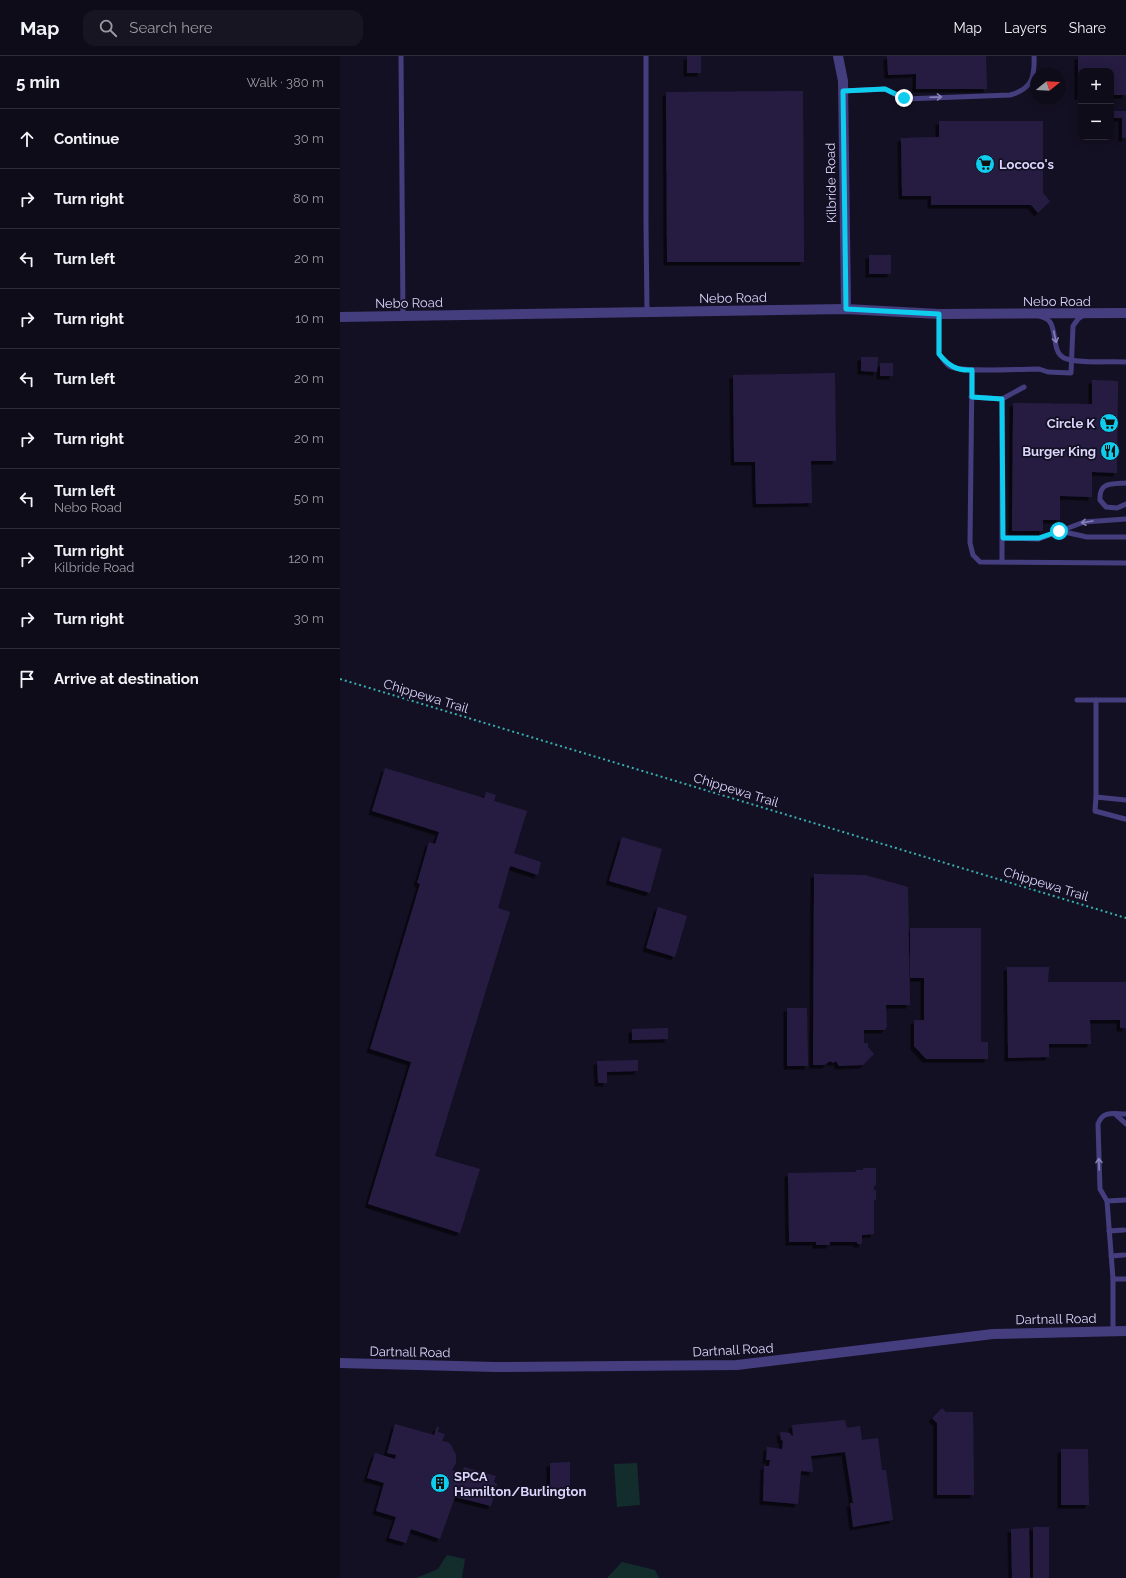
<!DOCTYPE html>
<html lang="en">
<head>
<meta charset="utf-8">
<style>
	body { margin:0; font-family:Raleway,sans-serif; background:#181523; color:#f1f3f6 }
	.controls { position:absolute; right:12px; top:12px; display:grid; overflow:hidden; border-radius:8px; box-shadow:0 2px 10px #0003 }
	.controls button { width:36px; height:36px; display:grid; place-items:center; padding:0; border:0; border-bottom:1px solid #2f2c39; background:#0f0c1a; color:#f1f3f6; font:20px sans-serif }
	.compass { position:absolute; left:690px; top:12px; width:36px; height:36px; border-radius:50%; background:#0f0c1a; box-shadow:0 2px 10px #0003; rotate:72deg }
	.stop { position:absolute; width:12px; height:12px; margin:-9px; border:3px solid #0fcdee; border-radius:50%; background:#fff }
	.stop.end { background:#0fcdee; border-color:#fff; box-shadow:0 1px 4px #0008 }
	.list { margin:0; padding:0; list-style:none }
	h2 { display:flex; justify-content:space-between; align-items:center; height:52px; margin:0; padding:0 16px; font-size:17px }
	h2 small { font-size:13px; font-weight:400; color:#9b9ba2 }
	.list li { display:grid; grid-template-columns:26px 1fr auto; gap:12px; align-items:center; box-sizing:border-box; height:60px; padding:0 16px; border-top:1px solid #2f2c39 }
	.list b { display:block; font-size:15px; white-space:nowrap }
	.list p { margin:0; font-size:13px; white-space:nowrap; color:#9b9ba2 }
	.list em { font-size:13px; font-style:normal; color:#9b9ba2 }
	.icon { flex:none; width:22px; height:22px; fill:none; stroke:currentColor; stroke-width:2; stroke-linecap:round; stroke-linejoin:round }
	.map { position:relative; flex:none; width:786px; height:1522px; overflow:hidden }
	header { display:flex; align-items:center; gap:24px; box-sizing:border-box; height:56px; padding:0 20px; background:#0f0c1a; border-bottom:1px solid #2f2c39 }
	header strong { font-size:19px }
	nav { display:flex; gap:22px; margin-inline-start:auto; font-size:14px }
	.search { width:280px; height:36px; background:#181523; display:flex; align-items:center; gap:10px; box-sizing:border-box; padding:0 14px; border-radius:12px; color:#9b9ba2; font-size:15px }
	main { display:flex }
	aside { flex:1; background:#0f0c1a }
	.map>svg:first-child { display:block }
	.green { fill:#132d2d }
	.building { fill:#271d43; filter:url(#shadow) }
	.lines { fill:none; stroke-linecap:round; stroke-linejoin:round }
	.path { stroke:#37afae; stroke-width:2; stroke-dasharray:2 3; stroke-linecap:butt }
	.service { stroke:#443e7f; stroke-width:5 }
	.minor { stroke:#443e7f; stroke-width:10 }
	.tertiary { stroke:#443e7f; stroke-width:10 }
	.oneway { stroke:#8882b7 }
	.route { stroke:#0fcdee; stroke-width:5 }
	.labels { text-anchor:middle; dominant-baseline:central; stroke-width:3.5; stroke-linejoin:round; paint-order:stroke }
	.poi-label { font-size:13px; font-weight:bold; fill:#dbd5fc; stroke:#141023; text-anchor:start }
	.street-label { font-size:13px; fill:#dbd5fc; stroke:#141023 }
</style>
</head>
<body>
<header>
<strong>Map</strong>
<div class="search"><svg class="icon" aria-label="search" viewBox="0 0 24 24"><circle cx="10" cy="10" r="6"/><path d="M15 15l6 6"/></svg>Search here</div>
<nav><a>Map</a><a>Layers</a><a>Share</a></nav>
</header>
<main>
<aside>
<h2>5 min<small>Walk · 380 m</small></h2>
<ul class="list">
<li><svg class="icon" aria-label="ahead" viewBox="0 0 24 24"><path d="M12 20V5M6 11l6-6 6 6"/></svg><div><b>Continue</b></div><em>30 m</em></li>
<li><svg class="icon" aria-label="right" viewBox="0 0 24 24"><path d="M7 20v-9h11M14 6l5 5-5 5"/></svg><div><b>Turn right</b></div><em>80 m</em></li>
<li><svg class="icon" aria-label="left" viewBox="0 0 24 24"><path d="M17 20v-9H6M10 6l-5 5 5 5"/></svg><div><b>Turn left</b></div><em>20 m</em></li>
<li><svg class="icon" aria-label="right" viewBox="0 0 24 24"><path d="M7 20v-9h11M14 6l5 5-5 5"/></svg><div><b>Turn right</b></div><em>10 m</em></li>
<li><svg class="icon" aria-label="left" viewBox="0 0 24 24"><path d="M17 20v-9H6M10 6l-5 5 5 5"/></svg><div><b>Turn left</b></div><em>20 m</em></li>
<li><svg class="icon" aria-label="right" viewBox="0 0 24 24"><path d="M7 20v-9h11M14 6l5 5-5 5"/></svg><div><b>Turn right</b></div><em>20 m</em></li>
<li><svg class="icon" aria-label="left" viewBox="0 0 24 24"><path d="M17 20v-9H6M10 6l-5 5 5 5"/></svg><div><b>Turn left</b><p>Nebo Road</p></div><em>50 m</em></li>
<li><svg class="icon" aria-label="right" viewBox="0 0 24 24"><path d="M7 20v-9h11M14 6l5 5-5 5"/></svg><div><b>Turn right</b><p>Kilbride Road</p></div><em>120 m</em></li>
<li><svg class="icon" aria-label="right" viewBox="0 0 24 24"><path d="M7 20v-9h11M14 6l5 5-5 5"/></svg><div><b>Turn right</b></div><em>30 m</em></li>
<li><svg class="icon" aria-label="arrive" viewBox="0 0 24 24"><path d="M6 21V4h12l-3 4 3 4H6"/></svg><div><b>Arrive at destination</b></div></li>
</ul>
</aside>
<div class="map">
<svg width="786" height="1522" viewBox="0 0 786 1522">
	<defs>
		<filter id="shadow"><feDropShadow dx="-3.5" dy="3.5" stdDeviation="0" flood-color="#0009"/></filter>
	</defs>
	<rect width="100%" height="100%" fill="#141023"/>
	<g class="green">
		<path d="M297 1407 300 1449 277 1451 274 1408Z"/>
		<path d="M107 1499 125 1503 122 1522H76L98 1513Z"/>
		<path d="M282 1506 315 1514 319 1522H267Z"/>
	</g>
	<g class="building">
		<rect x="347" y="0" width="14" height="17"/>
		<path d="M547 0H646L647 33H576V18L548 19Z"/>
		<path d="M738 0H786V39H771V15H741V40H738Z"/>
		<path d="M463 35 464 206H327L326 36Z"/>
		<path d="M771 55H786V82H782V62H771Z"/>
		<path d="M599 65H703V137L710 145 698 157 691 149H591V140H562L561 82 599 81Z"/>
		<rect x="529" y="199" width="22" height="19"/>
		<path d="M521 301H538L537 316 521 315Z"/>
		<rect x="540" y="307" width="13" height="13"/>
		<path d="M495 317 496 405H471L472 447 416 448 415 406H394L393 319Z"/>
		<path d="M752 324 778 325 777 417 752 416V441L720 440V464H703V475H672L673 347 752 348Z"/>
		<path d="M45 712 144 742 146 736 156 739 154 745 187 755 174 797 201 806 198 819 170 810 158 852 170 856 95 1100 140 1113 120 1177 28 1148 71 1006 30 993 80 828 77 827 89 786 95 788 99 776 32 755Z"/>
		<path d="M282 781 322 793 310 837 269 825Z"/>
		<path d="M474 818 525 819 568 831 570 949H546L547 971 544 974H524V987H528V991L534 998 523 1009 499 1010 496 1005 493 1007 490 1005 485 1009H473Z"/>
		<path d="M318 851 347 860 335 901 306 892Z"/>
		<path d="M570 872H641V986H648V1003H586L574 990V964H584V922H570Z"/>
		<path d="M667 911H709L708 926H786V972H780V964H750L751 988H709V1001L668 1002Z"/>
		<path d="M447 952H467L468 1010H447Z"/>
		<path d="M328 972V983L292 984V973Z"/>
		<path d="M298 1004V1015L267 1016V1027H258L257 1005Z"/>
		<path d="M523 1112H536V1129L534 1130V1134H536V1144H534V1178L522 1179V1188H517V1186H490V1189H476V1186H449L448 1117 516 1116V1114H523Z"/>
		<path d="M602 1352 606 1356H633L634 1439H597V1367L592 1362Z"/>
		<path d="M505 1364 507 1372 520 1370 522 1384 538 1382 542 1414H546L553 1464 513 1471 510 1447H513L505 1396 471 1400 473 1416 461 1415 458 1448 423 1445 424 1410H429L430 1404H426L427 1391 442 1393 443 1385 441 1384 440 1376 450 1377 451 1379 453 1380 452 1369Z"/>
		<path d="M55 1368 94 1379 97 1371H99L98 1376 105 1378 102 1385 108 1386 111 1389 116 1399V1407L112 1414 122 1418 124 1411 156 1420 154 1426 157 1428 151 1450 115 1441 100 1483 71 1473 66 1487 49 1482 56 1461 36 1455 44 1427 27 1422 35 1397 55 1403 56 1399 47 1397Z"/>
		<path d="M721 1393H748L749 1449H721Z"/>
		<path d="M230 1406V1435H210V1407Z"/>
		<rect x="693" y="1471" width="16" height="51"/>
		<path d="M689 1472 690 1522H672L671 1473Z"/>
	</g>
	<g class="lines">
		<path class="path" d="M0 623 786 862"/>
		<g class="service">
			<path d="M61 0 63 261"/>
			<path d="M306 0V167L307 256"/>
			<path d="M503 35 545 33 564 43 670 39C692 33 695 21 694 0"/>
			<path d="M599 258V298C602 301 605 307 609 310 621 317 682 313 699 313L708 316 731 317 733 270 738 263 744 259"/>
			<path d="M699 260C702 261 708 263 710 266 717 276 712 296 724 302 737 308 771 305 786 306"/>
			<path d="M632 314 630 487 633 499 640 506 786 507"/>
			<path d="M631 341 662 343V506"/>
			<path d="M662 343 684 331"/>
			<path d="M786 427C771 428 759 426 760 444L766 451 777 452 786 448"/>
			<path d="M720 475 747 481H786"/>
			<path d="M663 482 699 483 744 466 786 463"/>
			<path d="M737 644H786"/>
			<path d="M756 644V741L786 744"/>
			<path d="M756 741 755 755 785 763"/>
			<path d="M775 1058 786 1068"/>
			<path d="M767 1145 786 1144"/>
			<path d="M769 1175 784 1174"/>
			<path d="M771 1200 784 1199"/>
			<path d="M773 1223 767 1145 760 1133 758 1068C763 1054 774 1058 786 1058"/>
			<path d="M773 1275V1223H786"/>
		</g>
		<g class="minor">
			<path d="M498 0 503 25 506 253"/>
			<path d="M0 261 506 253 599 258 786 257"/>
		</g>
		<path class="tertiary" d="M0 1307 155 1311 397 1309 653 1278 786 1275"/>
	</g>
	<defs><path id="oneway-shaft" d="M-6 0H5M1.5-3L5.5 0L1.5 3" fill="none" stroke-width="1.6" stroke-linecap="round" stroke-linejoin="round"/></defs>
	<g class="oneway">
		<use href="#oneway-shaft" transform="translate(596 41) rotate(-2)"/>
		<use href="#oneway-shaft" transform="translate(715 281) rotate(77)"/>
		<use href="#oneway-shaft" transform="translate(747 466) rotate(171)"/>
		<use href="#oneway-shaft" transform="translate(759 1108) rotate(-92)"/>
	</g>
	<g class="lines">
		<path class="route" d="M564 42 545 33 503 35 506 253 599 258V298C608 309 616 315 632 314V341L662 343 663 482H699L719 475"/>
	</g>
	<defs>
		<symbol id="supermarket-disc" viewBox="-11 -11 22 22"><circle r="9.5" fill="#0fcdee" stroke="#141023"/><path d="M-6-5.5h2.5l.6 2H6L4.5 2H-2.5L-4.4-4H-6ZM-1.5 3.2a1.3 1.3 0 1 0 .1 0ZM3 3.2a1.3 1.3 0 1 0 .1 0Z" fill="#111"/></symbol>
		<symbol id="restaurant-disc" viewBox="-11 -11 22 22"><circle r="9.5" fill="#0fcdee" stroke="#141023"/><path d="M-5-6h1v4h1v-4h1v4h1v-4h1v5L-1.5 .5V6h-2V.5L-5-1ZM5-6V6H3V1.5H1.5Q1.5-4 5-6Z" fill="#111"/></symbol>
		<symbol id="building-disc" viewBox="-11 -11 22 22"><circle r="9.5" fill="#0fcdee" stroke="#141023"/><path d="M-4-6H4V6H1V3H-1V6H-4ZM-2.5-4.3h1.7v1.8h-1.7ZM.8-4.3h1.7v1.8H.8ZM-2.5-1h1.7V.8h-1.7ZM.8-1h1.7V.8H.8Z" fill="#111"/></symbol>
	</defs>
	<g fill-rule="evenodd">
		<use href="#supermarket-disc" x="634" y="97" width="22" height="22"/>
		<use href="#supermarket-disc" x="758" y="356" width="22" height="22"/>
		<use href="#restaurant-disc" x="759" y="384" width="22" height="22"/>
		<use href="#building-disc" x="89" y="1416" width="22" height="22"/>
	</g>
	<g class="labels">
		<g class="poi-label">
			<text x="659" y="108">Lococo's</text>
			<text x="755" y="367" text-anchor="end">Circle K</text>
			<text x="756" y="395" text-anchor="end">Burger King</text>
			<text x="114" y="1420">SPCA<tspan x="114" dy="15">Hamilton/Burlington</tspan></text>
		</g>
		<g class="street-label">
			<text transform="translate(491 127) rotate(-91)">Kilbride Road</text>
			<text transform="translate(393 242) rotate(-1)">Nebo Road</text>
			<text x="717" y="245">Nebo Road</text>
			<text transform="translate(69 247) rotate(-1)">Nebo Road</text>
			<text transform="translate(86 640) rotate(17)">Chippewa Trail</text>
			<text transform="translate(396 734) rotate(17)">Chippewa Trail</text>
			<text transform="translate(706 828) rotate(17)">Chippewa Trail</text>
			<text transform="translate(716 1263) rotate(-1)">Dartnall Road</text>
			<text transform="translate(393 1294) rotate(-3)">Dartnall Road</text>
			<text transform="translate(70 1296) rotate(1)">Dartnall Road</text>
		</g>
	</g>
</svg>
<div class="controls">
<button>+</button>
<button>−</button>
</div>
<svg class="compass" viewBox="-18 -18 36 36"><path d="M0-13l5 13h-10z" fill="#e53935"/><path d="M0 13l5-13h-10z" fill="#9b9ba2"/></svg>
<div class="stop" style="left:719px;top:475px"></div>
<div class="stop end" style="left:564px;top:42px"></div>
</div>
</main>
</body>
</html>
